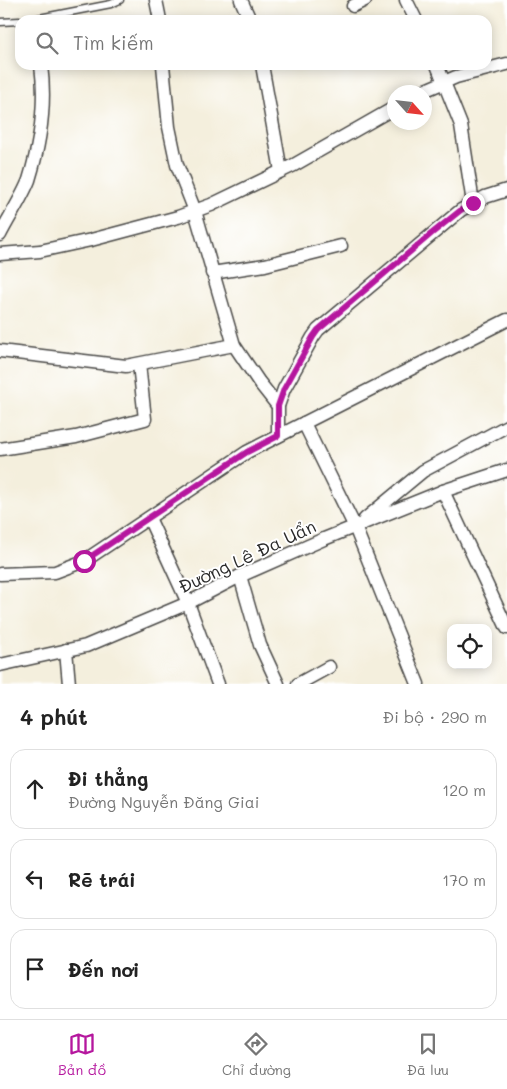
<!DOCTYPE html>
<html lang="vi">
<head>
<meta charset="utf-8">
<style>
	body { margin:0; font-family:Mali,sans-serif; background:#f6f6f6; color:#222 }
	.controls { position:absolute; right:15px; bottom:15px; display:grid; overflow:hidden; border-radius:10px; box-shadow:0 2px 12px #0003 }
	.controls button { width:45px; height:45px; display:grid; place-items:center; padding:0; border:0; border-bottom:1px solid #e0e0e0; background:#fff; color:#222; font:25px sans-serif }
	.compass { position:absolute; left:387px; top:85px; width:45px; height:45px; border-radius:50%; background:#fff; box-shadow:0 2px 12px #0003; rotate:117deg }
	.stop { position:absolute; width:15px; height:15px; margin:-11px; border:4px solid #b5179e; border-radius:50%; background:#fff }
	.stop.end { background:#b5179e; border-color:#fff; box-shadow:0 1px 5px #0008 }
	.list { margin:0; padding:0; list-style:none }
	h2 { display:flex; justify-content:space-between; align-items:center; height:65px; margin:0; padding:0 20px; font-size:21px }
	h2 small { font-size:16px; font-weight:400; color:#767676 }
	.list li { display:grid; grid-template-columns:32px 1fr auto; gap:15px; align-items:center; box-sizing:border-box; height:80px; margin:0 10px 10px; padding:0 10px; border:1px solid #e0e0e0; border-radius:15px }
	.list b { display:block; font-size:19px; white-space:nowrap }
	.list p { margin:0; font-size:16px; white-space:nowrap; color:#767676 }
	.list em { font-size:16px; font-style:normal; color:#767676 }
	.icon { flex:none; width:28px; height:28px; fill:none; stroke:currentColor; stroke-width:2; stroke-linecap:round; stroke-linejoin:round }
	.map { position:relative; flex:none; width:507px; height:684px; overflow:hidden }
	.search { position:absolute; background:#fff; box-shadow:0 2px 12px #0003; left:15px; right:15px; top:15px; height:55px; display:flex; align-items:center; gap:12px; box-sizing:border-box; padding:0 18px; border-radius:15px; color:#767676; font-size:19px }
	.sheet { height:335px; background:#fff }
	nav { display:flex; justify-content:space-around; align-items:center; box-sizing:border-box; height:70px; border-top:1px solid #e0e0e0; background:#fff; font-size:14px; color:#767676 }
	nav a { display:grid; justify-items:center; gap:2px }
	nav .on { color:#b5179e }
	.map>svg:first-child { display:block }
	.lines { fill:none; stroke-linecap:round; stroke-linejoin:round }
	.service-casing { stroke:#494846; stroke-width:9 }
	.minor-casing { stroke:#494846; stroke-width:15 }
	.service { stroke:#fff; stroke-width:6 }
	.minor { stroke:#fff; stroke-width:12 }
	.route { stroke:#b5179e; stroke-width:6 }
	.labels { text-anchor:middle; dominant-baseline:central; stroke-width:4; stroke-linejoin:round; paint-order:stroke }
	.street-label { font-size:18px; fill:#2b2b2b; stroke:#fff }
</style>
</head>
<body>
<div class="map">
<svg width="507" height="684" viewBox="0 0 507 684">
	<rect width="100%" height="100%" fill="#fff"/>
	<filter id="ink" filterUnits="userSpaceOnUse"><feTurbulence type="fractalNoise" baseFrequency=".02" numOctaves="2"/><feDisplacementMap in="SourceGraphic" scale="10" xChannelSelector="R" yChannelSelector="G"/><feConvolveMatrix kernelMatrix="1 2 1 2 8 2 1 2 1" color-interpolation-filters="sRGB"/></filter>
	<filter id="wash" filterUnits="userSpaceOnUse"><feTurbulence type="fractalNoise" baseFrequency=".0096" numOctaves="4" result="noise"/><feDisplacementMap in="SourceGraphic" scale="20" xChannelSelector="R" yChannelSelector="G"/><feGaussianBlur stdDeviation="1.12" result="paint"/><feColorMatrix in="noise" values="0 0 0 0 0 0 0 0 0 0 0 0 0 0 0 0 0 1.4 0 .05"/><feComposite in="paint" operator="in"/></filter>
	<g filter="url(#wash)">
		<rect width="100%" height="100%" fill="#f4efdd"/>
	</g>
	<g filter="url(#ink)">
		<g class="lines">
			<defs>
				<g id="service">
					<path d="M29 20 111 4 120 0"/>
					<path d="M0 22 20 21"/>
				</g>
				<g id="minor">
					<path d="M156 0 160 20"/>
					<path d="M241 0 250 20"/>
					<path d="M406 0 416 20"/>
					<path d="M353 6 365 0"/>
					<path d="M163 65 169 127 177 165 195 211 234 345 259 382 278 406"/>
					<path d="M262 65 281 171"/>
					<path d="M437 65 461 125 473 203"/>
					<path d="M421 92 456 77 507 64"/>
					<path d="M0 235C9 217 22 198 29 180 40 144 46 102 41 65"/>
					<path d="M0 254 40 251 91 240 178 217 211 205 294 165 394 108"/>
					<path d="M212 273 265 265 341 246"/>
					<path d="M0 351 126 366 234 345"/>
					<path d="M304 423 355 527 418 684"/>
					<path d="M278 436V406L284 389 313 337 318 330 461 210 485 197 507 190"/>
					<path d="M0 449 76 437 145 419 139 364"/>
					<path d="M443 491 507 628"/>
					<path d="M149 518 188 603 218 684"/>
					<path d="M365 519 423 471 507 426"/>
					<path d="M0 574 55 572 84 561 247 452 507 320"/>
					<path d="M240 576 260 645 278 684"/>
					<path d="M66 650 69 684"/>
					<path d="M0 665 86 646 188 603 240 576 324 539 443 491 507 470"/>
					<path d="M298 684 329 667"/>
				</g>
			</defs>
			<use href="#service" class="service-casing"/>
			<use href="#minor" class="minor-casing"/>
			<use href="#service" class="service"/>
			<use href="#minor" class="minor"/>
		</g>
	</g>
	<g class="lines" filter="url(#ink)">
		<path class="route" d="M84 561 247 452 278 436V406L284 389 313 337 318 330 431 234 461 210 473 203"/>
	</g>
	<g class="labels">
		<g class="street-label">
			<text transform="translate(247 556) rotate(-25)">Đường Lê Đa Uẩn</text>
		</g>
	</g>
</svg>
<div class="controls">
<button><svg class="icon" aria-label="locate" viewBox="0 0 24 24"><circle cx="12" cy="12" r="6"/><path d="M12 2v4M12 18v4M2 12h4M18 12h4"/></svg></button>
</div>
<svg class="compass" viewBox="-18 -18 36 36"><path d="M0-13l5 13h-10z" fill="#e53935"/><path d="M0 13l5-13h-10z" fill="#767676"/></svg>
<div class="stop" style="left:84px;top:561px"></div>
<div class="stop end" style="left:473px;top:203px"></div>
<div class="search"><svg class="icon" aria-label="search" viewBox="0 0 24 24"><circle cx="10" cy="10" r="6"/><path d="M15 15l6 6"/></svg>Tìm kiếm</div>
</div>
<section class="sheet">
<h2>4 phút<small>Đi bộ · 290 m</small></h2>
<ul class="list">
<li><svg class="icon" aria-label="ahead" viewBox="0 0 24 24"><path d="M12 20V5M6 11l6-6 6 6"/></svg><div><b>Đi thẳng</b><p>Đường Nguyễn Đăng Giai</p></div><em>120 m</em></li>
<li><svg class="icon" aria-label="left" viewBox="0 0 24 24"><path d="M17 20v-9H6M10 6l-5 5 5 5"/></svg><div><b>Rẽ trái</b></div><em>170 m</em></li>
<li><svg class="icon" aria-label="arrive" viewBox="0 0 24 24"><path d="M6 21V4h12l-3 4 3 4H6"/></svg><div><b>Đến nơi</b></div></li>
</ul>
</section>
<nav>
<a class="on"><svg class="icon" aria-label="map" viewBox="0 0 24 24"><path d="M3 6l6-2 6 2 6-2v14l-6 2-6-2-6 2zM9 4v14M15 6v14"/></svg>Bản đồ</a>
<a><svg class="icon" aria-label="directions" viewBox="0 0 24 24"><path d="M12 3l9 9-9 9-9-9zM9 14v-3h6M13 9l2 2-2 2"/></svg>Chỉ đường</a>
<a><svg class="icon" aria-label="saved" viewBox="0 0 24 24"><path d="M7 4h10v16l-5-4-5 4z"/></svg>Đã lưu</a>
</nav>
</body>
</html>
